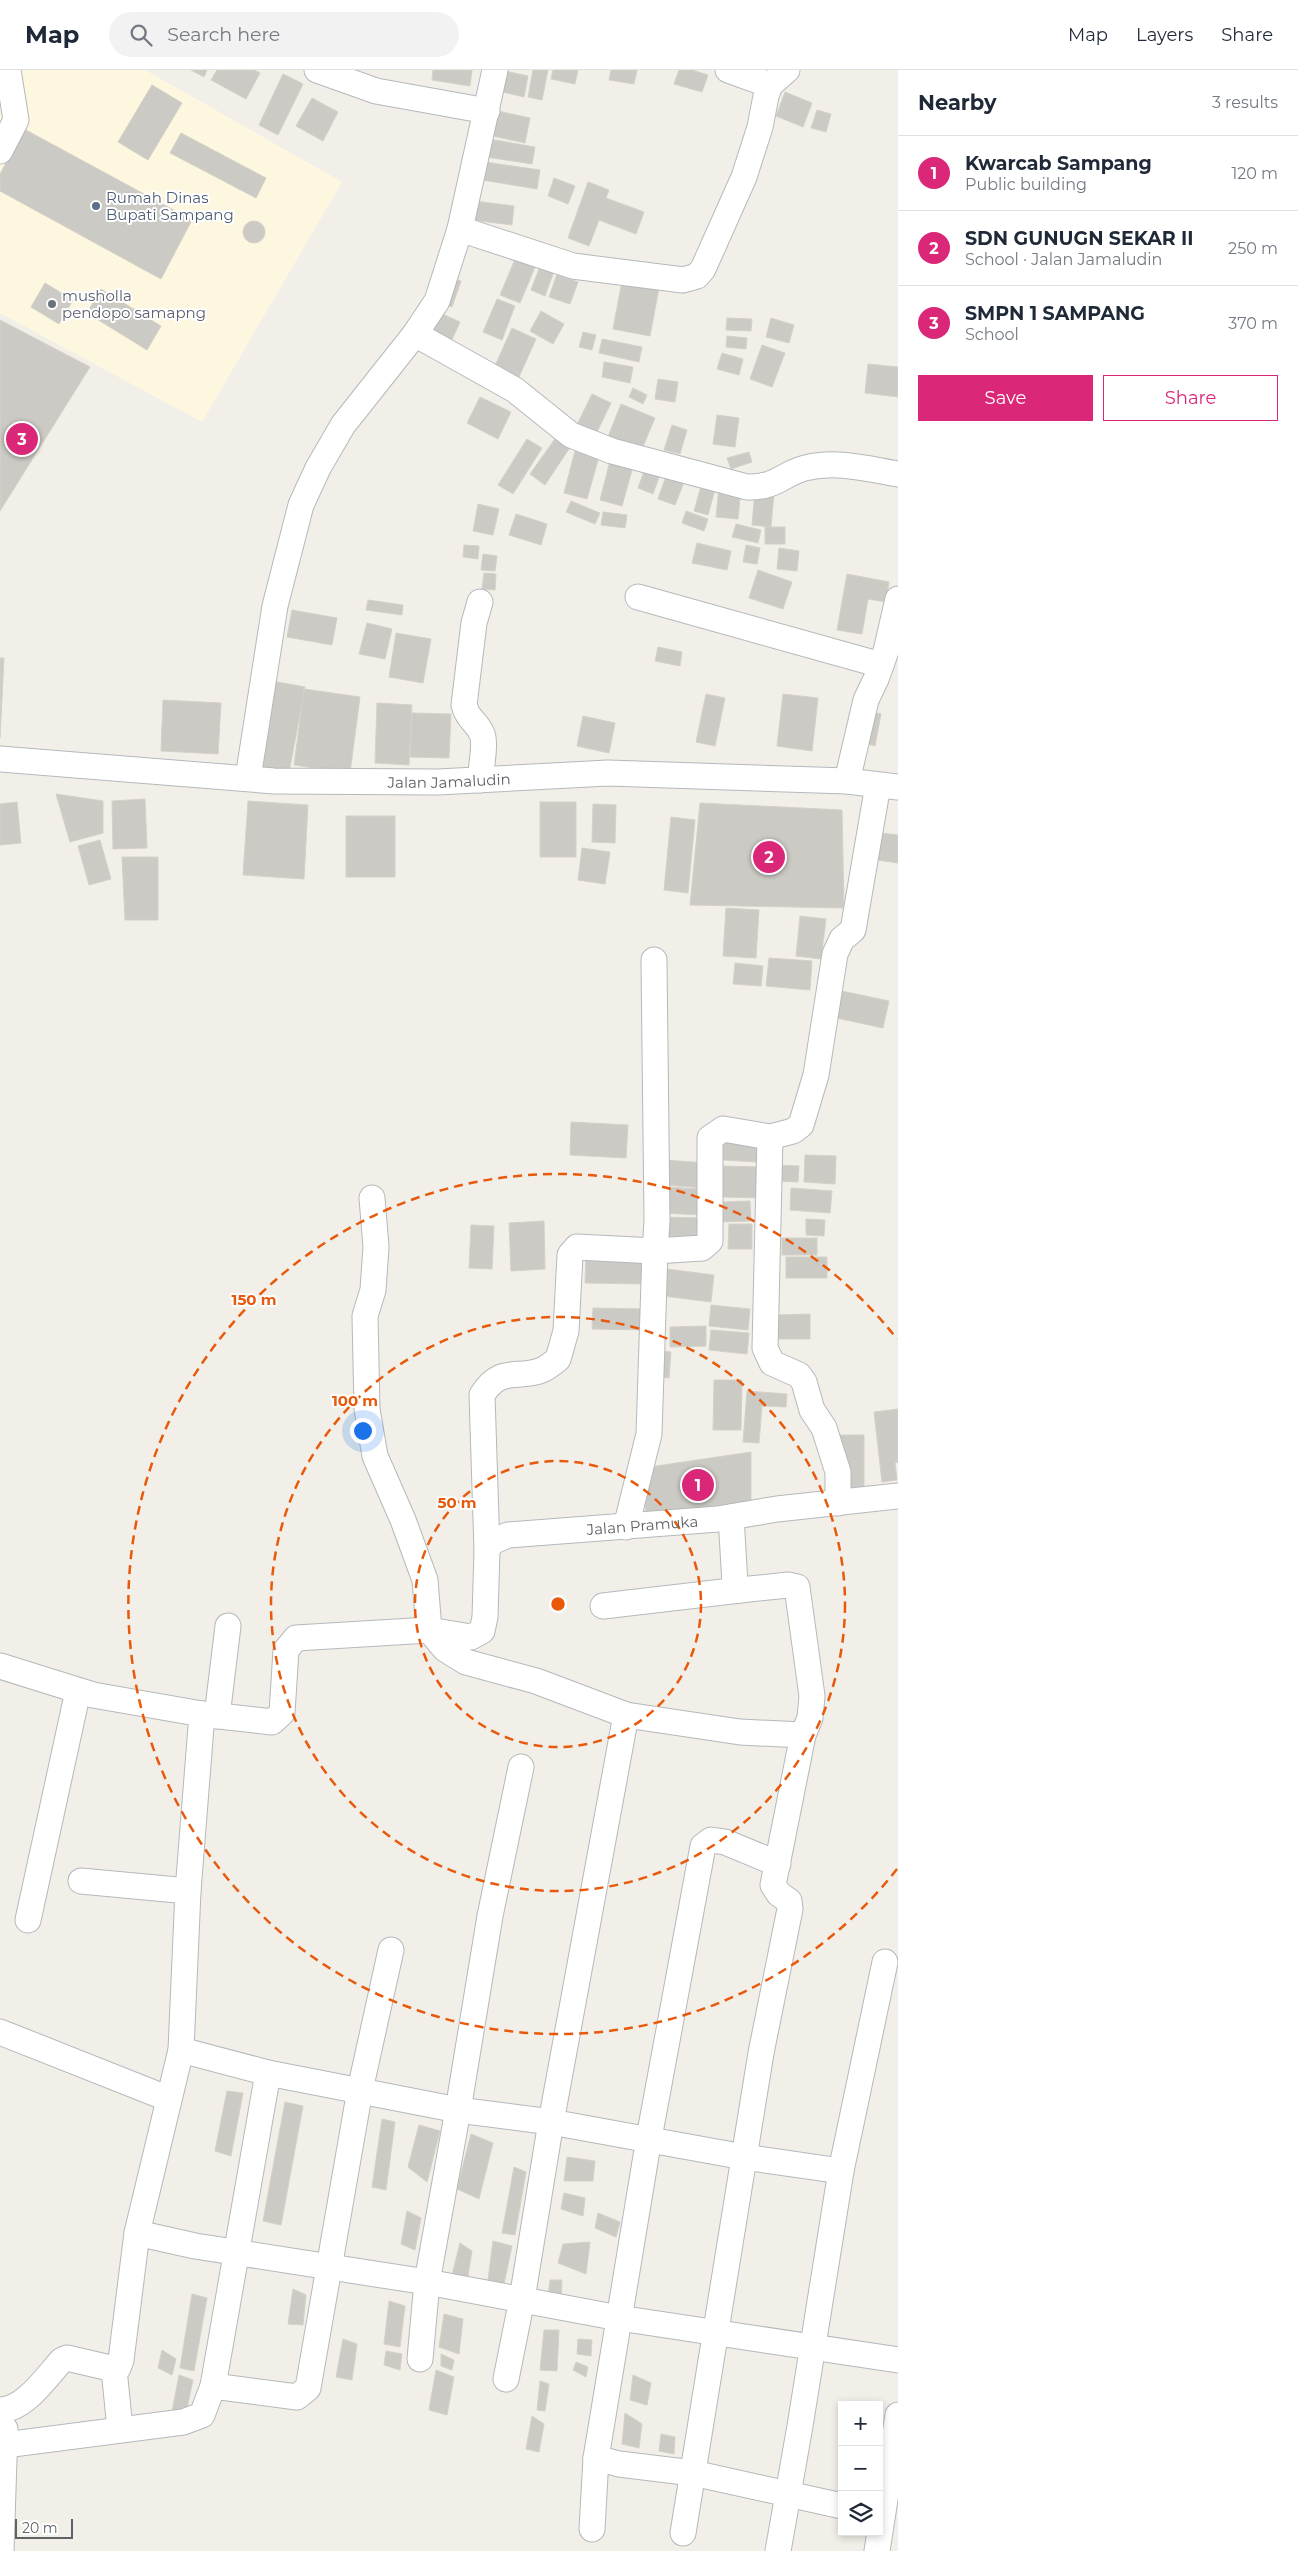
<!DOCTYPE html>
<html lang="en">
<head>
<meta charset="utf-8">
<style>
	body { margin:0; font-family:Montserrat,sans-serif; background:#f2f2f3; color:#1f2937 }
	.controls { position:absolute; right:15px; bottom:15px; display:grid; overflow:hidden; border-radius:0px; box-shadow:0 2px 8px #0003 }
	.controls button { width:45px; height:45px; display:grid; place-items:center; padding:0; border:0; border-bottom:1px solid #e0e1e3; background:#fff; color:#1f2937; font:25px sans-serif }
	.scale { position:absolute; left:15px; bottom:12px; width:58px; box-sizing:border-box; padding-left:5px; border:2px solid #5f6368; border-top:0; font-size:14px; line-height:18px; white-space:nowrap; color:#5f6368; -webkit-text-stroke:4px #fff; paint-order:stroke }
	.you { position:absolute; left:362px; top:1360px; width:18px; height:18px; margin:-12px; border:4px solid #fff; border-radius:50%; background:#1a73e8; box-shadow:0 0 0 8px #1a73e833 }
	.badge { display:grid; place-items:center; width:32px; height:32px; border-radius:50%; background:#db2777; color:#fff; font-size:16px; font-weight:700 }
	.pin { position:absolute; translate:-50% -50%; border:2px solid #fff; box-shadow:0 1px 5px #0006 }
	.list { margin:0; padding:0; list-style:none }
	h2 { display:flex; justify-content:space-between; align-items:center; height:65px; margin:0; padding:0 20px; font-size:21px }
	h2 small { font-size:16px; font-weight:400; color:#747a83 }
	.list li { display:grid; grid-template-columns:32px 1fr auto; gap:15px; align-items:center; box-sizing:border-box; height:75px; padding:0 20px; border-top:1px solid #e0e1e3 }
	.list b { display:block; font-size:19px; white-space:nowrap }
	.list p { margin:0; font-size:16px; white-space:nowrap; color:#747a83 }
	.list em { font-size:16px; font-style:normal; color:#747a83 }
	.actions { display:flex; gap:10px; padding:15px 20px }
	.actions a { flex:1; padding:11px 0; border:1px solid #db2777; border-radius:0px; text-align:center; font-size:18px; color:#db2777 }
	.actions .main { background:#db2777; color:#fff }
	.icon { flex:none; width:28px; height:28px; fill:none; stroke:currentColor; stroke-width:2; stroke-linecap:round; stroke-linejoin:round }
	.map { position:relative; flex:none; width:898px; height:2481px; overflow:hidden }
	header { display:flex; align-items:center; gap:30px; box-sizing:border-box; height:70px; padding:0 25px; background:#fff; border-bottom:1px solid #e0e1e3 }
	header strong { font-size:24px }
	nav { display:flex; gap:28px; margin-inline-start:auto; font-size:18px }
	.search { width:350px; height:45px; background:#f2f2f3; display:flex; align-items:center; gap:12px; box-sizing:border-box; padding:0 18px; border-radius:28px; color:#747a83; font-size:19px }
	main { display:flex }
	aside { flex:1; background:#fff }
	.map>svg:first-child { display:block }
	.commercial { fill:#fef7e0; fill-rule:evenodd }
	.building { fill:#cccac5; stroke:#d6d1c6 }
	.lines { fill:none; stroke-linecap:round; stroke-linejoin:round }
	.minor-casing { stroke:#b5b8bc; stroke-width:27 }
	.minor { stroke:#fff; stroke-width:25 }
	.ring { fill:none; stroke:#e8590c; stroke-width:2.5; stroke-dasharray:9 6 }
	.service-dot { fill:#5c6f8a; stroke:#fff; stroke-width:2 }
	.worship-dot { fill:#6b7280; stroke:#fff; stroke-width:2 }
	.labels { text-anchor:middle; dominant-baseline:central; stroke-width:4; stroke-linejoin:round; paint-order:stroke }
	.service-label { font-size:15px; fill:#4e5e75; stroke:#fff; text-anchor:start }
	.worship-label { font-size:15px; fill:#5b616d; stroke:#fff; text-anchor:start }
	.street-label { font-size:15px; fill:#5f6368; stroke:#fff }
	.centre { fill:#e8590c; stroke:#fff; stroke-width:2.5 }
	.ring-label { font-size:15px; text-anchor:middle; font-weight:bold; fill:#e8590c; stroke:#fff; stroke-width:4; stroke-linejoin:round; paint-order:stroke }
</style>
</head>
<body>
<header>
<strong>Map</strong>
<div class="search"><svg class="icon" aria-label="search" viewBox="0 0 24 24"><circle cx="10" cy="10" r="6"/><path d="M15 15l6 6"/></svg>Search here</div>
<nav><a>Map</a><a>Layers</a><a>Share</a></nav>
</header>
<main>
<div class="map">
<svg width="898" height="2481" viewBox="0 0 898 2481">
	<rect width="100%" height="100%" fill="#f1efe8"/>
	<path class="commercial" d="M0 0H145L342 112 202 352 0 243V121L192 150 25 59 0 104ZM152 15 181 33 147 90 118 72ZM252 152 260 153 265 160 263 168 257 172 248 171 244 165 245 157ZM45 213 73 230 58 254 31 237ZM101 220 161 256 147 280Z"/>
	<g class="building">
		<path d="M191 0H207L204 7Z"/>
		<path d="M217 0H254L260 3 246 29 211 10Z"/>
		<path d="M433 0H472L470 16 432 10Z"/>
		<path d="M500 0 528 6 524 27 494 20Z"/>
		<path d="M533 0H548L542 30 528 27Z"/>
		<path d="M553 0H578L575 14 551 9Z"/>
		<path d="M611 0H637L634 14 609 10Z"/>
		<path d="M679 0H692L708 5 702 22 674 14Z"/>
		<path d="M283 4 303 14 278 65 259 55Z"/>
		<path d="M152 15 182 33 148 90 118 72Z"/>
		<path d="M785 22 812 33 803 57 776 46Z"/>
		<path d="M312 28 338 42 323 71 296 56Z"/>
		<path d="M817 40 831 44 826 62 811 58Z"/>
		<path d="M498 41 530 48 525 73 493 66Z"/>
		<path d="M24 59 192 150 161 209 0 121V104Z"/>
		<path d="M181 63 266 108 256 128 170 83Z"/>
		<path d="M489 69 535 77 532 94 486 87Z"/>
		<path d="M485 92 540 100 537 119 482 110Z"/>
		<path d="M554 108 575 116 568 134 548 126Z"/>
		<path d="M588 112 609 120 606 128 644 142 636 164 599 150 589 176 568 168Z"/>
		<path d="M475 131 514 136 512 155 472 150Z"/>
		<circle cx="254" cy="162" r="11"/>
		<path d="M518 182 538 190 520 233 500 225Z"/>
		<path d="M542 191 556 196 545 226 531 220Z"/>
		<path d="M557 204 578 212 570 234 549 227Z"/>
		<path d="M451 207 461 211 452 237 442 233Z"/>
		<path d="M622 211 659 218 650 266 613 259Z"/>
		<path d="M45 213 73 230 59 254 31 237Z"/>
		<path d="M101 219 161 256 147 280 87 243Z"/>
		<path d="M497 229 515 236 502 270 483 262Z"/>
		<path d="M541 241 564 254 553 274 530 261Z"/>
		<path d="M438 242 460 252 450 274 428 264Z"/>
		<path d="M727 248 752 249 751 261 726 260Z"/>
		<path d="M771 248 794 255 789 273 766 267Z"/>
		<path d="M0 250 90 297 0 441Z"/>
		<path d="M512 258 536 269 518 309 494 298Z"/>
		<path d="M583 262 596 265 592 280 579 277Z"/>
		<path d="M727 266 747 268 746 279 726 277Z"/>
		<path d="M602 269 642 277 639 292 599 283Z"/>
		<path d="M762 275 785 283 772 317 750 309Z"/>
		<path d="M722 283 743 289 739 305 717 299Z"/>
		<path d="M604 292 633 297 630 313 602 307Z"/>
		<path d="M868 294 898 297V327L865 323Z"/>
		<path d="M658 309 678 312 675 332 655 329Z"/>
		<path d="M633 318 647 325 643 334 629 327Z"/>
		<path d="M592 324 611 333 595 366 576 357Z"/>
		<path d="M480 327 511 342 498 369 467 353Z"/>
		<path d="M621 334 655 348 639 386 606 372Z"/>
		<path d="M717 345 739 348 735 377 713 374Z"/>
		<path d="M672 355 687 360 680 384 664 380Z"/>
		<path d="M557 366 571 376 545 415 530 404Z"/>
		<path d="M527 369 542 378 513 424 498 415Z"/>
		<path d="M575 381 599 387 587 429 564 423Z"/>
		<path d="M749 382 752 392 731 399 727 388Z"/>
		<path d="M611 387 634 393 622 436 600 430Z"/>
		<path d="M647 393 662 399 653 424 638 418Z"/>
		<path d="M668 400 686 407 675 435 658 429Z"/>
		<path d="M701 416 715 420 708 445 694 441Z"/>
		<path d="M719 416 741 418 738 449 716 447Z"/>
		<path d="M755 421 774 423 771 457 752 455Z"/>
		<path d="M571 431 600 443 595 454 566 442Z"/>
		<path d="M478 434 499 439 493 465 473 461Z"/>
		<path d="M686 441 708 449 704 461 682 453Z"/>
		<path d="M603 442 627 445 625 458 601 455Z"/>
		<path d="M516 444 547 454 541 475 509 465Z"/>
		<path d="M736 454 761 460 758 473 732 467Z"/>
		<rect x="765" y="457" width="20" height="17"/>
		<path d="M697 473 731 481 727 500 692 493Z"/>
		<path d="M464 475 479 476 478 489 463 487Z"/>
		<path d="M746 475 760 478 757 494 743 492Z"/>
		<path d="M779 478 799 481 797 501 777 499Z"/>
		<path d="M483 484 497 486 495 501 481 500Z"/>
		<path d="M758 500 792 512 783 539 749 528Z"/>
		<path d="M484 503 496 504 495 520 482 519Z"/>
		<path d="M847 504 889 512 886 532 868 529 862 564 837 560Z"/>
		<path d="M368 530 403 535 402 545 366 540Z"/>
		<path d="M292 540 337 548 332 575 287 567Z"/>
		<path d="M367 553 392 559 385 589 359 584Z"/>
		<path d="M396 563 431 569 423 613 389 607Z"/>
		<path d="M658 577 682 582 680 596 655 591Z"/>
		<path d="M0 588H4L0 668Z"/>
		<path d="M272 611 305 617 289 703 256 698Z"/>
		<path d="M304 619 360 627 350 703 294 695Z"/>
		<path d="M706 624 725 628 715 676 696 672Z"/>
		<path d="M783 624 818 628 812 681 777 676Z"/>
		<path d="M163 630 221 633 218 684 161 681Z"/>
		<path d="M377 633 412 635 409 695 375 693Z"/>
		<path d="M866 640 881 644 875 676 860 672Z"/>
		<path d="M412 643 451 644 449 688 410 687Z"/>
		<path d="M583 646 615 653 609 683 577 676Z"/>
		<path d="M56 724 103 731V763L70 772Z"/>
		<path d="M145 729 147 778 113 779 112 731Z"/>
		<path d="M248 731 308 735 304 809 243 805Z"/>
		<path d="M17 732 21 773 0 775V734Z"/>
		<rect x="540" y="732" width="36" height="55"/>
		<path d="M700 733 842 740 844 838 690 835Z"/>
		<path d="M593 734 616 735 615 773 592 772Z"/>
		<rect x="346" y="746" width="49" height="61"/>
		<path d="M671 747 695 750 688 823 664 820Z"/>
		<path d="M874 762 898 765V793L870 789Z"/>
		<path d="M100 770 111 809 89 815 78 776Z"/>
		<path d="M582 778 610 782 605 814 578 810Z"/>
		<path d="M122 787H158V850H125Z"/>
		<path d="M726 838 759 840 756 888 723 886Z"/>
		<path d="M800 846 826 849 821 889 796 886Z"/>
		<path d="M769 888 812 891 810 920 766 916Z"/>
		<path d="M735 893 763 896 761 916 733 914Z"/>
		<path d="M837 920 889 931 883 958 832 947Z"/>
		<path d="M571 1052 628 1055 626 1088 570 1085Z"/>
		<path d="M724 1072 758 1074 757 1092 723 1090Z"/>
		<path d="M805 1085 836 1086 835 1114 804 1112Z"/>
		<path d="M665 1090 707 1093 705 1118 663 1115Z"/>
		<path d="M778 1095 799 1096 798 1112 777 1111Z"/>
		<path d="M723 1096 763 1097 762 1128 722 1127Z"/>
		<path d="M662 1117 703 1119 702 1145 661 1143Z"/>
		<path d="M791 1118 832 1121 830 1143 790 1140Z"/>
		<path d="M750 1131 751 1151 720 1152V1132Z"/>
		<path d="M663 1147 701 1148V1168L662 1166Z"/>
		<path d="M806 1149 825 1150 824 1166 806 1165Z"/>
		<path d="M544 1151 545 1199 511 1201 509 1153Z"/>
		<path d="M729 1154H752V1179H728Z"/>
		<path d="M471 1155 494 1156 492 1199 469 1198Z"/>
		<rect x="782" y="1168" width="35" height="17"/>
		<path d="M586 1184 646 1186V1214L585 1213Z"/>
		<rect x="786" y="1187" width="41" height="21"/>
		<path d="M667 1199 714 1205 711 1232 663 1226Z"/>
		<path d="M711 1235 750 1239 748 1260 709 1256Z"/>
		<path d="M593 1238 647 1239 646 1260 592 1259Z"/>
		<path d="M810 1244V1269H778V1245Z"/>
		<path d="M706 1256V1276L670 1277V1257Z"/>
		<path d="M711 1260 749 1263 747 1284 709 1280Z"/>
		<path d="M658 1281 671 1282 669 1308 656 1307Z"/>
		<path d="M714 1310H742L741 1360H713Z"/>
		<path d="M747 1321 787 1324 786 1337 762 1336 759 1373 743 1372Z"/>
		<path d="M898 1339V1392L895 1393 897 1410 882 1412 874 1342Z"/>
		<path d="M835 1365H864V1421H849V1393H836Z"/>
		<path d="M751 1382V1432L646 1443 643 1398Z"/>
		<path d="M227 2021 243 2023 231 2086 215 2081Z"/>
		<path d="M285 2032 303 2036 281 2155 263 2151Z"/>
		<path d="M382 2049 395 2052 386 2120 372 2117Z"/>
		<path d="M419 2055 440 2061 427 2112 408 2097Z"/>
		<path d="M471 2064 493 2073 479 2129 457 2119Z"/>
		<path d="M567 2087 595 2091 593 2111H564Z"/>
		<path d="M514 2097 526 2102 515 2165 502 2163Z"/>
		<path d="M564 2123 585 2128 583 2146 561 2139Z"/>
		<path d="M407 2141 421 2148 415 2180 401 2174Z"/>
		<path d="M598 2143 620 2152 616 2167 595 2158Z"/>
		<path d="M493 2171 512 2176 504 2214 488 2210Z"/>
		<path d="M590 2172 586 2204 558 2193 563 2174Z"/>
		<path d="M460 2173 472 2181 467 2212 451 2209Z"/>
		<path d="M550 2210H562L561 2229 548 2227Z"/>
		<path d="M293 2219 306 2225 303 2255 288 2254Z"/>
		<path d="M192 2224 207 2228 194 2301 180 2298Z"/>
		<path d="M389 2231 405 2236 400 2277 384 2274Z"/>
		<path d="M444 2244 463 2249 459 2284 439 2277Z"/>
		<path d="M544 2260H559L557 2301 540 2300Z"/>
		<path d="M343 2269 357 2274 352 2310 336 2307Z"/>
		<path d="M578 2269 592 2270 591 2286 577 2284Z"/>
		<path d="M162 2280 176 2289 172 2305 158 2298Z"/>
		<path d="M386 2281 402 2284 400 2300 384 2295Z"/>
		<path d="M441 2284 454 2290 452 2300 441 2296Z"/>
		<path d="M576 2292 588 2297 586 2307 573 2300Z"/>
		<path d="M436 2300 454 2307 447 2345 429 2340Z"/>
		<path d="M179 2305 193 2310 186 2343 171 2347Z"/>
		<path d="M633 2305 651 2313 647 2335 630 2330Z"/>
		<path d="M540 2311 549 2314 545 2341 537 2340Z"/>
		<path d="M625 2343 642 2354 639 2378 622 2374Z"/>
		<path d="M532 2346 544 2354 539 2382 526 2379Z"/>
		<path d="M661 2364 675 2367 674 2384 659 2381Z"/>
	</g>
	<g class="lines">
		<defs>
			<g id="minor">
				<path d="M317 0 376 21 487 41"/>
				<path d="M728 0 770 15"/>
				<path d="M0 81 16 50 8 0"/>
				<path d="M460 159 573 196 683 210 697 206 703 199 744 107 760 57 766 26 770 15 787 0"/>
				<path d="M415 264 515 320 571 365 612 381 747 417C776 418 782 404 805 398 837 390 867 399 898 404"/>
				<path d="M638 527 881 595"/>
				<path d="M480 532 474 553 464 635C468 651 476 650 482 664 486 673 481 699 480 710"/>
				<path id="s1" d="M0 689 274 711 438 712 608 703 847 711 898 717"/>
				<path d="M248 708 275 536 301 435 318 398 343 355 415 264 437 231 460 159 495 0"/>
				<path d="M847 711 866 630 876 609 886 581 898 529"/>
				<path d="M770 1067 765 1278 772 1293 799 1305 804 1312 812 1340 824 1358 838 1402V1433"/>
				<path d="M372 1128 376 1177 373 1220 365 1246 367 1339 375 1386 403 1450 425 1510 429 1560 445 1579 466 1592 536 1611 626 1645 740 1662 803 1665"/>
				<path d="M626 1457 649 1364 655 1181 702 1178 710 1171V1068L723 1059 770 1067 793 1061 801 1055 816 1005 835 884 842 869 853 860 878 715"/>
				<path d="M487 1480 482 1325C501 1295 517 1310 542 1300 547 1298 553 1293 558 1289L566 1261 570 1185 577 1177 655 1181 657 1151 654 890"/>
				<path d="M603 1536 740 1520"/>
				<path id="s2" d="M0 1596 93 1625 202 1644 272 1652 282 1643 286 1580 296 1568 429 1560 471 1567 482 1561 485 1547 487 1480 492 1472 508 1465 718 1449 777 1439 898 1426"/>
				<path d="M217 1646 228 1556"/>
				<path d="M778 1794 725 1772 711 1770 703 1776 649 2068 596 2388 619 2394 693 2403 842 2436"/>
				<path d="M81 1811 188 1821"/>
				<path d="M28 1850 78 1621"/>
				<path d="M0 1962 169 2029"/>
				<path d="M181 1980 268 2003 458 2040 551 2052 744 2087 841 2101"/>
				<path d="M137 2163 195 2176 427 2212 619 2248 898 2290"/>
				<path d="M420 2289 427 2212 458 2040 490 1846 521 1697"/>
				<path d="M114 2299 120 2359"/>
				<path d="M506 2309 522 2229 551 2052 626 1645"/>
				<path d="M213 2316 297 2327 308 2318 360 2020 391 1880"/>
				<path d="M0 2340C25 2340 47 2306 62 2290L67 2288 114 2299 118 2298 121 2290 137 2163 181 1980 188 1821 202 1644"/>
				<path d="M5 2375 183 2352 202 2345 213 2316 268 2003"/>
				<path d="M592 2459 596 2388"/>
				<path d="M683 2463 761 1983 790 1839 789 1831 779 1824 773 1815 803 1665 810 1648 812 1626 797 1517 788 1515 740 1520 735 1514 731 1447"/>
				<path d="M1 2481 5 2359"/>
				<path d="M778 2481 800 2356 841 2101 885 1892"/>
				<path d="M877 2481 898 2345"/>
			</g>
		</defs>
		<use href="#minor" class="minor-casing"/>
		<use href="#minor" class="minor"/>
	</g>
	<g class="ring">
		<circle cx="558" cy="1534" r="143"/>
		<circle cx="558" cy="1534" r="287"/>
		<path d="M897 1799A430 430 0 1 1 897 1269"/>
	</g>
	<circle class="service-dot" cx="96" cy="136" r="5"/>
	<circle class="worship-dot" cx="52" cy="234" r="5"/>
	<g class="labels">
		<g class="service-label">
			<text x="106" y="127">Rumah Dinas<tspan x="106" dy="17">Bupati Sampang</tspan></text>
		</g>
		<g class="worship-label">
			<text x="62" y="225">musholla<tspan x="62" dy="17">pendopo samapng</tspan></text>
		</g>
		<g class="street-label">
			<text stroke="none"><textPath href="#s1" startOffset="450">Jalan Jamaludin</textPath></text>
			<text stroke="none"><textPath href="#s2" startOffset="802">Jalan Pramuka</textPath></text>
		</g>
	</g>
	<circle cx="558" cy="1534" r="8" class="centre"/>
	<g class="ring-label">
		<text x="254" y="1235">150 m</text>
		<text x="355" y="1336">100 m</text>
		<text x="457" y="1438">50 m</text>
	</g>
</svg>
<div class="controls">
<button>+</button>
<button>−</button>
<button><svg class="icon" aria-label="layers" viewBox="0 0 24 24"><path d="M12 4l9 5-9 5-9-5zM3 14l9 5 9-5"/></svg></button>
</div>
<div class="scale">20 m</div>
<div class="you"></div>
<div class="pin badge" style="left:698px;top:1415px">1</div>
<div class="pin badge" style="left:769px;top:787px">2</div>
<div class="pin badge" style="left:22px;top:369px">3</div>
</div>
<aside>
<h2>Nearby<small>3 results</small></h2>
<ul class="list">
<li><span class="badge">1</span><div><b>Kwarcab Sampang</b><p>Public building</p></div><em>120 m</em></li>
<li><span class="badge">2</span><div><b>SDN GUNUGN SEKAR II</b><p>School · Jalan Jamaludin</p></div><em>250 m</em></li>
<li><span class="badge">3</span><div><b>SMPN 1 SAMPANG</b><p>School</p></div><em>370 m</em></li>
</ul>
<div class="actions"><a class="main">Save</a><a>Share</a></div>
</aside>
</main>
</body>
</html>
